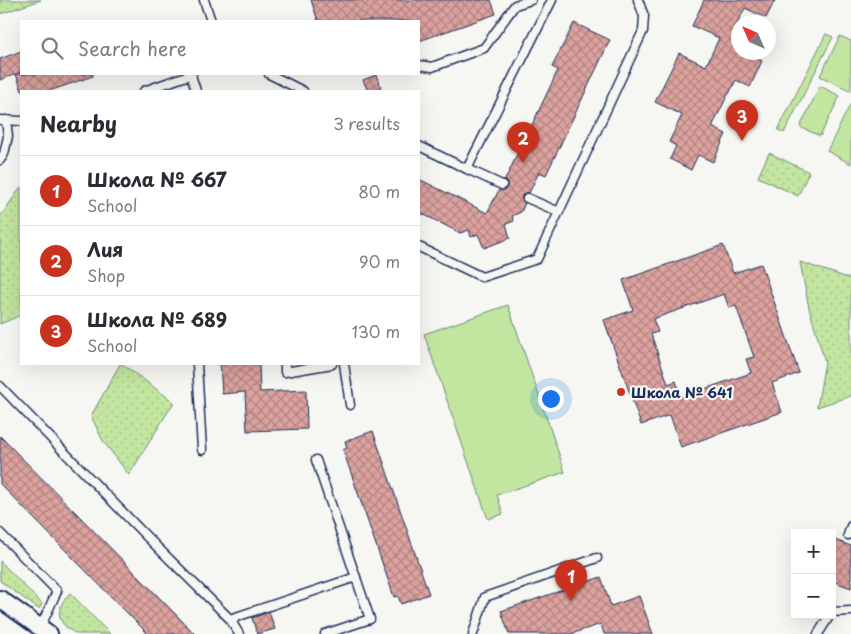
<!DOCTYPE html>
<html lang="en">
<head>
<meta charset="utf-8">
<style>
	body { margin:0; font-family:"Playpen Sans",sans-serif; background:#f7f7f7; color:#2b2b33 }
	.controls { position:absolute; right:15px; bottom:15px; display:grid; overflow:hidden; border-radius:0px; box-shadow:0 5px 20px #0002 }
	.controls button { width:45px; height:45px; display:grid; place-items:center; padding:0; border:0; border-bottom:1px solid #e1e1e2; background:#fff; color:#2b2b33; font:25px sans-serif }
	.compass { position:absolute; left:731px; top:15px; width:45px; height:45px; border-radius:50%; background:#fff; box-shadow:0 5px 20px #0002; rotate:315deg }
	.you { position:absolute; left:550px; top:398px; width:18px; height:18px; margin:-12px; border:4px solid #fff; border-radius:50%; background:#1a73e8; box-shadow:0 0 0 8px #1a73e833 }
	.badge { display:grid; place-items:center; width:32px; height:32px; border-radius:50%; background:#c8321e; color:#fff; font-size:16px; font-weight:700 }
	.pin { position:absolute; translate:-50% -41px; filter:drop-shadow(0 1px 2px #0008) }
	.pin::after { content:''; position:absolute; top:26px; width:18px; height:15px; background:inherit; clip-path:polygon(0 0,100% 0,50% 100%) }
	.list { margin:0; padding:0; list-style:none }
	h2 { display:flex; justify-content:space-between; align-items:center; height:65px; margin:0; padding:0 20px; font-size:21px }
	h2 small { font-size:16px; font-weight:400; color:#7c7c81 }
	.list li { display:grid; grid-template-columns:32px 1fr auto; gap:15px; align-items:center; box-sizing:border-box; height:70px; padding:0 20px; border-top:1px solid #e1e1e2 }
	.list b { display:block; font-size:19px; white-space:nowrap }
	.list p { margin:0; font-size:16px; white-space:nowrap; color:#7c7c81 }
	.list em { font-size:16px; font-style:normal; color:#7c7c81 }
	.icon { flex:none; width:28px; height:28px; fill:none; stroke:currentColor; stroke-width:2; stroke-linecap:round; stroke-linejoin:round }
	.map { position:relative; flex:none; width:851px; height:634px; overflow:hidden }
	.search { position:absolute; background:#fff; box-shadow:0 5px 20px #0002; left:20px; top:20px; width:400px; height:55px; display:flex; align-items:center; gap:12px; box-sizing:border-box; padding:0 18px; border-radius:0px; color:#7c7c81; font-size:19px }
	.panel { position:absolute; background:#fff; box-shadow:0 5px 20px #0002; left:20px; top:90px; width:400px; height:275px; border-radius:0px }
	.map>svg:first-child { display:block }
	.grass { fill:url(#grass-dots); stroke:#6e8a7e }
	.pitch { fill:#c2e59f; stroke:#6e8a7e }
	.building { fill:url(#building-cross-hatch); stroke:#1b2f5e; fill-rule:evenodd }
	.lines { fill:none; stroke-linecap:round; stroke-linejoin:round }
	.service-casing { stroke:#1b2f5e; stroke-width:11 }
	.minor-casing { stroke:#1b2f5e; stroke-width:20 }
	.service { stroke:#f6f6f2; stroke-width:8 }
	.minor { stroke:#f6f6f2; stroke-width:16 }
	.poi-dot { fill:#c8321e; stroke:#f6f6f2; stroke-width:2 }
	.labels { text-anchor:middle; dominant-baseline:central; stroke-width:4.5; stroke-linejoin:round; paint-order:stroke }
	.poi-label { font-size:14px; font-weight:bold; fill:#1b2f5e; stroke:#f6f6f2; text-anchor:start }
</style>
</head>
<body>
<div class="map">
<svg width="851" height="634" viewBox="0 0 851 634">
	<defs>
		<pattern id="grass-dots" width="8" height="8" patternUnits="userSpaceOnUse" patternTransform="scale(1.25)"><rect width="8" height="8" fill="#c2e59f"/><path d="M2 2h.1M6 6h.1" fill="none" stroke="#a6c58b" stroke-width="1.8" stroke-linecap="round"/></pattern>
		<pattern id="building-cross-hatch" width="8" height="8" patternUnits="userSpaceOnUse" patternTransform="scale(1.25)"><rect width="8" height="8" fill="#dca29d"/><path d="M0 0l8 8M0 8l8-8" fill="none" stroke="#b28483"/></pattern>
	</defs>
	<rect width="100%" height="100%" fill="#f6f6f2"/>
	<filter id="ink" filterUnits="userSpaceOnUse"><feTurbulence type="fractalNoise" baseFrequency=".02" numOctaves="2"/><feDisplacementMap in="SourceGraphic" scale="10" xChannelSelector="R" yChannelSelector="G"/><feConvolveMatrix kernelMatrix="1 2 1 2 8 2 1 2 1" color-interpolation-filters="sRGB"/></filter>
	<g filter="url(#ink)">
		<g class="grass">
			<path d="M0 0H41L0 14Z"/>
			<path d="M769 153 809 172 798 196 758 177Z"/>
			<path d="M21 187V315L0 324V217Z"/>
			<path d="M800 262 851 279V396L817 407 825 362 809 308Z"/>
			<path d="M120 364H122L174 402 129 475 103 441 91 416Z"/>
			<path d="M0 561 40 602 42 604 40 608H37L0 581Z"/>
			<path d="M70 593 110 634C101 634 85 634 77 634 75 634 72 631 70 630 54 619 58 605 70 593Z"/>
		</g>
		<g class="pitch">
			<path d="M826 34 833 37 784 133 778 130Z"/>
			<path d="M840 36 851 41V91L820 76Z"/>
			<path d="M820 86 840 96 820 136 800 127Z"/>
			<path d="M851 103V164L827 151Z"/>
			<path d="M508 305 565 472 497 495 503 514 488 519 424 334Z"/>
		</g>
		<g class="building">
			<path d="M311 0H491L496 14 419 41V21H318Z"/>
			<path d="M704 0H775L766 18 745 8 738 22V52H745L762 61 750 87 736 80 729 94H728L712 127 726 134 713 162 698 155 691 170 670 159 676 146 669 142 682 115 655 102 679 53 706 66 719 38 692 26Z"/>
			<path d="M574 23 610 40 546 175 539 172 529 193H526L522 195V199L525 203 521 212 512 216 514 221 506 224 510 238 484 248 478 234 471 237 469 230 460 233 419 212V179L487 213 499 190H505L507 187V182L505 180 521 146 516 143 524 126 530 129 558 70 552 67Z"/>
			<path d="M21 51V72L17 74H93V76L49 91H22L16 74 0 80V59Z"/>
			<path d="M376 75 381 87 372 91H368L363 80Z"/>
			<path d="M723 245 733 273 761 264 799 373 772 383 782 412 681 447 670 415 641 425 604 320 633 310 623 280ZM724 294 729 308 736 306 754 357 746 359 751 373 681 397 676 381 668 384 651 334 658 332 653 319Z"/>
			<path d="M220 364H259L260 392 306 390 307 429 247 431 245 392 222 394Z"/>
			<path d="M373 431 429 594 401 604 398 596 394 597 343 450 347 448 345 441Z"/>
			<path d="M0 436 85 522 195 634H148L0 484Z"/>
			<path d="M832 539 851 546V588L832 581Z"/>
			<path d="M601 577 611 606 639 596 653 634H604L601 624 571 634H509L501 611Z"/>
			<path d="M269 612 275 629 257 634 252 618Z"/>
		</g>
		<g class="lines">
			<defs>
				<g id="service">
					<path d="M204 0 211 21"/>
					<path d="M419 65 432 67 484 48 515 5 531 0"/>
					<path d="M269 74 303 91"/>
					<path d="M191 75 196 91"/>
					<path d="M144 91 192 74"/>
					<path d="M0 120 21 121"/>
					<path d="M419 146 467 169 552 0"/>
					<path d="M0 160 4 154 8 136 6 120"/>
					<path d="M467 169 502 185"/>
					<path d="M527 198 559 212"/>
					<path d="M419 247 482 277 537 259 643 31 644 16 638 0"/>
					<path d="M197 364 202 450"/>
					<path d="M285 364V372L332 364"/>
					<path d="M344 364 350 405"/>
					<path d="M0 386 147 537 230 619 239 634"/>
					<path d="M316 460 370 619 325 634"/>
					<path d="M0 533 57 591 40 628"/>
					<path d="M848 535 851 526"/>
					<path d="M832 612 851 611"/>
					<path d="M230 619 356 577"/>
					<path d="M473 634 485 597 597 558"/>
					<path d="M818 634 830 615"/>
				</g>
				<path id="minor" d="M0 599 49 634"/>
			</defs>
			<use href="#service" class="service-casing"/>
			<use href="#minor" class="minor-casing"/>
			<use href="#service" class="service"/>
			<use href="#minor" class="minor"/>
		</g>
	</g>
	<circle class="poi-dot" cx="621" cy="392" r="5"/>
	<g class="labels">
		<g class="poi-label">
			<text x="631" y="392">Школа № 641</text>
		</g>
	</g>
</svg>
<div class="controls">
<button>+</button>
<button>−</button>
</div>
<svg class="compass" viewBox="-18 -18 36 36"><path d="M0-13l5 13h-10z" fill="#e53935"/><path d="M0 13l5-13h-10z" fill="#7c7c81"/></svg>
<div class="you"></div>
<div class="pin badge" style="left:571px;top:601px">1</div>
<div class="pin badge" style="left:523px;top:163px">2</div>
<div class="pin badge" style="left:742px;top:141px">3</div>
<div class="search"><svg class="icon" aria-label="search" viewBox="0 0 24 24"><circle cx="10" cy="10" r="6"/><path d="M15 15l6 6"/></svg>Search here</div>
<section class="panel">
<h2>Nearby<small>3 results</small></h2>
<ul class="list">
<li><span class="badge">1</span><div><b>Школа № 667</b><p>School</p></div><em>80 m</em></li>
<li><span class="badge">2</span><div><b>Лия</b><p>Shop</p></div><em>90 m</em></li>
<li><span class="badge">3</span><div><b>Школа № 689</b><p>School</p></div><em>130 m</em></li>
</ul>
</section>
</div>
</body>
</html>
